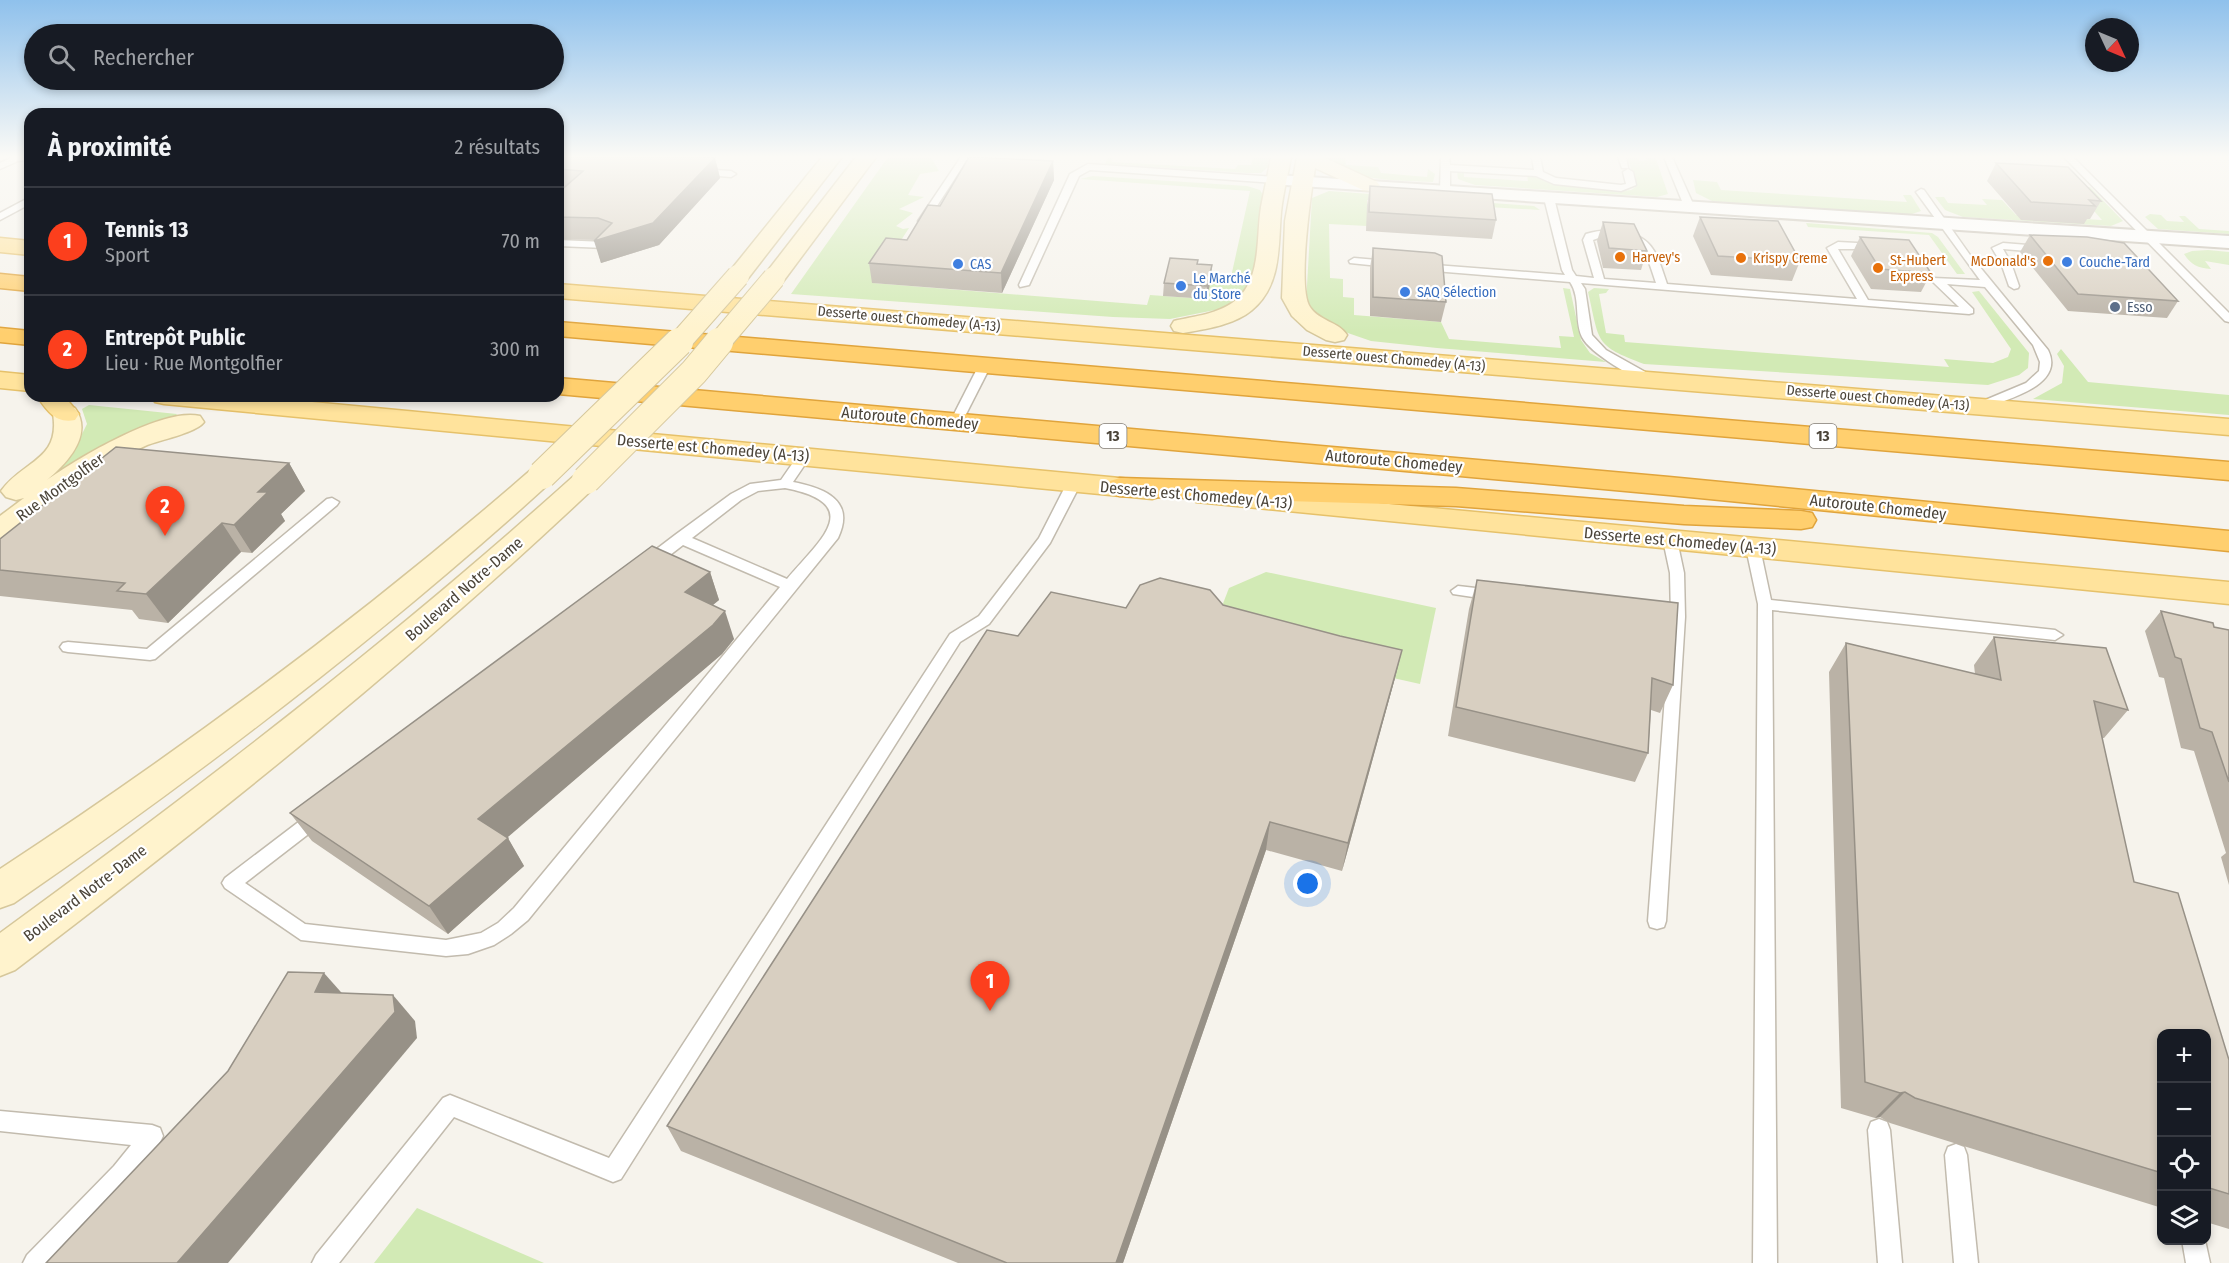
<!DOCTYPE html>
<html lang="fr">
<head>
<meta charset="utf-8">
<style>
	body { margin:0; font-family:"Fira Sans Condensed",sans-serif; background:#20242c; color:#f1f3f6 }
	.controls { position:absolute; right:18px; bottom:18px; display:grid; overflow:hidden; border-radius:12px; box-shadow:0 3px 9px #0003 }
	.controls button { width:54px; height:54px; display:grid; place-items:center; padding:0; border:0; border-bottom:2px solid #363941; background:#171b24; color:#f1f3f6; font:30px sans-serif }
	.compass { position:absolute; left:2085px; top:18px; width:54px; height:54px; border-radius:50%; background:#171b24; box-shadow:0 3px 9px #0003; rotate:134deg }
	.you { position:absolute; left:1308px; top:884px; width:21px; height:21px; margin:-15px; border:4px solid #fff; border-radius:50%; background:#1a73e8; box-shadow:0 0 0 9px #1a73e833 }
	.badge { display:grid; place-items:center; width:39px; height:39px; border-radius:50%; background:#fc3f1d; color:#fff; font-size:20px; font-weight:700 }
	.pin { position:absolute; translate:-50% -50px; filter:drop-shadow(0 2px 3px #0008) }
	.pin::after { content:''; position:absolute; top:32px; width:21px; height:18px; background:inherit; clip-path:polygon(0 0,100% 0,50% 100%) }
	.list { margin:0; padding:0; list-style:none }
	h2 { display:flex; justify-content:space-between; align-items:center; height:78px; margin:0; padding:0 24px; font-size:26px }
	h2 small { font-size:20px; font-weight:400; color:#9ea1a6 }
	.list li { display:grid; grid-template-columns:39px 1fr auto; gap:18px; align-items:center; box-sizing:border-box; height:108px; padding:0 24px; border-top:2px solid #363941 }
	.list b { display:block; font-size:22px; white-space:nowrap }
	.list p { margin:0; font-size:20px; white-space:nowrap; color:#9ea1a6 }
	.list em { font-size:20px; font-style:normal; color:#9ea1a6 }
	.icon { flex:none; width:33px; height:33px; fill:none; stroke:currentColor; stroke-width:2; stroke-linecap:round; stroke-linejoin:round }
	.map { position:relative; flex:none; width:2229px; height:1263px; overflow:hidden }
	.search { position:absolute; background:#171b24; box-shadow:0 3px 9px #0003; left:24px; top:24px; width:540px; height:66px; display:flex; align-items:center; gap:15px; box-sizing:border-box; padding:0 21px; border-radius:33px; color:#9ea1a6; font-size:22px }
	.panel { position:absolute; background:#171b24; box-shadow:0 3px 9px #0003; left:24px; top:108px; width:540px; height:294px; border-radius:18px }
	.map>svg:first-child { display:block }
	.green { fill:#d2eab5 }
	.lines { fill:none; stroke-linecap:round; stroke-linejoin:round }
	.lane-casing { stroke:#c2bbae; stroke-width:3 }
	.street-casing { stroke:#c2bbae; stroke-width:4 }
	.secondary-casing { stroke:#d6c79b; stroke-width:3 }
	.primary-casing { stroke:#e6c16a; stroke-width:3 }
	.highway-casing { stroke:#e0a43c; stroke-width:3 }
	.lane { fill:#fff; fill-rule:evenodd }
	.street { fill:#fff; fill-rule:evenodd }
	.secondary { fill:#fff3cd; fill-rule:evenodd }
	.primary { fill:#ffe39c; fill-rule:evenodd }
	.highway { fill:#ffcf6e; fill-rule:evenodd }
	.secondary-bridge-far1-casing { stroke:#d6c79b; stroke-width:24; stroke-linecap:butt }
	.secondary-bridge-casing { stroke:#d6c79b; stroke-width:30; stroke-linecap:butt }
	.secondary-bridge-far1 { stroke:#fff3cd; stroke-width:22 }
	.secondary-bridge { stroke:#fff3cd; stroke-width:28 }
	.wall { fill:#bab2a6 }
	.shaded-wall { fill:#979187 }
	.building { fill:#d8cfc1; stroke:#979187; stroke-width:1.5 }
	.food-dot { fill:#e8710a; stroke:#fff; stroke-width:2 }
	.shop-dot { fill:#3f7fe0; stroke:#fff; stroke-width:2 }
	.service-dot { fill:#5c6f8a; stroke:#fff; stroke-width:2 }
	.labels { text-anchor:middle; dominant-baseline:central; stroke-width:4.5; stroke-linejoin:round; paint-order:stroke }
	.far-food-label { font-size:14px; fill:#c56008; stroke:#fff; text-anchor:start }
	.far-shop-label { font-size:14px; fill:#366cbe; stroke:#fff; text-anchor:start }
	.far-service-label { font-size:14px; fill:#4e5e75; stroke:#fff; text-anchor:start }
	.far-street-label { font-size:14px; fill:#4b4439; stroke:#fff }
	.shield { fill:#fff; stroke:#817c74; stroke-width:1.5 }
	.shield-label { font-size:15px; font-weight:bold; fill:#4b4439 }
	.street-label { font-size:16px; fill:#4b4439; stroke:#fff }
</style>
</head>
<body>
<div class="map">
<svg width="2229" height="1263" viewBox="0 0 2229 1263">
	<rect width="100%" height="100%" fill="#f6f3ec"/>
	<g class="green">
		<path d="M888 157H931L939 171 920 174 908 195 924 197 899 209 913 213 896 226 903 229 909 228 873 283 1147 305 1150 295 1206 299 1197 273 1231 277 1250 191 1080 179 1093 176 1247 186 1260 190 1264 197 1255 265 1247 293 1220 309 1170 319 1113 317 791 294Z"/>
		<path d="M1108 157H1113L1112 162 1235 169 1238 165H1251L1253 157H1269L1268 167 1261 173H1248L1105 164Z"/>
		<path d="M1323 157H1345L1346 165 1378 167 1381 173 1427 177 1428 169 1435 174 1433 182C1403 181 1344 181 1323 157Z"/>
		<path d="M1627 157H1636L1640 161 1647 160 1646 157 1656 159 1668 194 1657 197 1475 185 1458 179 1457 172H1464V177L1528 181 1527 175 1557 183 1623 191 1631 190 1637 186Z"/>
		<path d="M1693 180 1717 182 1721 190 1907 202 1903 195H1911L1921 211 1909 215 1714 202 1696 193Z"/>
		<path d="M2072 186 2090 187 2123 221 2111 226 1963 217 1945 210 1935 197H1944L1948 203 1987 205 1982 199 2002 200 2016 215 2102 220Z"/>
		<path d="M1329 191 1534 206 1540 210 1367 200V226L1329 224 1330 278 1343 279V297L1354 298V315L1441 322 1449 339 1561 348 1559 336 1574 337 1563 288 1570 289 1581 340 1590 353 1606 362 1437 348 1371 341 1342 331 1319 318 1306 303 1312 198Z"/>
		<path d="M2150 214 2161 215 2167 221 2184 222 2179 216H2185L2199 229 2229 231V234L2158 229 2145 217Z"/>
		<path d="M1806 223 1932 233 1938 237 1965 274H1957L1929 235 1808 227Z"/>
		<path d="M2208 250 2229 252V265L2205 261 2211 269C2198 268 2191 265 2184 254L2192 251Z"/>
		<path d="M1594 288 1609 289 1606 293 1599 294 1606 333 1624 335 1625 342 1949 367 1944 359 1993 363 2008 357 2011 349 1972 292 1979 291 2029 353 2028 368 2019 375 1988 385 1644 364C1594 345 1600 343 1588 292Z"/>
		<path d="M2061 349 2088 382 2229 395V415L2033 399 2062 383 2064 366 2057 354Z"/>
		<path d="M89 405 177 414 173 418 139 429 106 443 11 514 35 484 76 446 87 424 82 409Z"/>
		<path d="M1266 572 1436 608 1420 684 1210 637 1229 588Z"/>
		<path d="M417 1208 544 1263H374Z"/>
	</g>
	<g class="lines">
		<defs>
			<g id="lane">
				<path d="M13 157H30V160L18 161 0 169V163Z"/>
				<path d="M961 157 968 158 926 223H920L918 221Z"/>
				<path d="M1441 157H1449L1450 165 1534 170 1532 157H1540L1543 172 1556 178 1621 185 1626 184 1623 172 1628 169 1633 172 1636 185 1621 191 1554 184 1536 176 1450 171V191L1445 194 1440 191Z"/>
				<path d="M1618 157H1626L1628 168H1622Z"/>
				<path d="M1664 157H1672L1694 206 1692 208 1684 206Z"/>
				<path d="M2064 157H2073L2229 313V322L2225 321Z"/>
				<path d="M1088 164 1277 177 1282 180 1277 183 1090 170 1079 176 1029 285 1020 287 1019 285 1070 174Z"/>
				<path d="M698 169 731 171 736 174 731 177 695 174 693 172Z"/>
				<path d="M1921 189 1924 190 1970 255 2048 350C2066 386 2005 400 1981 409L1977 410 1971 406 2026 383 2039 371 2040 362 2033 345 1985 287 1947 284 1973 309V313L1969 314 1581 283 1585 289 1592 335 1606 350 1656 378V382L1652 384C1634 379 1590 353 1582 337 1574 320 1581 298 1570 282L1422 270 1417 267 1422 264 1565 275 1562 270 1544 198 1549 195 1554 198 1572 270 1576 276 1594 278 1583 240 1586 234C1598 230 1608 230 1620 231 1654 236 1657 255 1667 284L1857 299 1827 248 1838 242 1876 244 1880 245V249H1838L1868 300 1959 307 1933 282V278L1980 280 1916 192ZM1604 236C1643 237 1645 250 1656 283L1604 279 1593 240Z"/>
				<path d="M30 197V204L0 220V213Z"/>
				<path d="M558 240 605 242 610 245 605 248 558 246Z"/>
				<path d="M2003 243 2041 246 2046 249 2041 252 2003 249 2011 263 2019 286 2018 288 2014 289 2009 286 2001 263 1992 248Z"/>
				<path d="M1354 258 1389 261 1394 264 1389 267 1350 263 1349 261Z"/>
				<path d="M985 362 991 365 962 422 960 425H952L950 422 979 365Z"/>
				<path d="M804 453 810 457 793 482C824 488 856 500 838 538L528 920 511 934 494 945 468 954 446 956 301 940 225 888 222 883 225 878 675 535 731 494 750 484 781 480 799 454ZM785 488C868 504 818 542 787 579L692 538 741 500 758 491ZM683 545 780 587 514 908 498 923 481 933 446 940 305 924 245 883Z"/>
				<path d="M1074 479 1081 483 1050 543 989 624 960 642 621 1179 613 1182 454 1117 339 1263H312L316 1255 443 1098 450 1095 609 1158 950 634 979 616 1039 538 1067 483Z"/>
				<path d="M332 498 339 502 337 505 155 659 150 660 68 652 63 651 60 647 63 643 68 642 147 649 327 499Z"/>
				<path d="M1670 536 1677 540 1684 573 1685 617 1666 921 1664 927 1657 929 1650 927 1648 921 1671 617 1670 573 1663 540Z"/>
				<path d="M1753 544 1760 548 1771 600 2055 630 2063 635 2055 640 1772 610 1777 1263H1753L1758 604 1746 548Z"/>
				<path d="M1458 586 1493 590 1500 595 1493 600 1453 594 1451 591Z"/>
				<path d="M0 1111 152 1125 160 1128 163 1136C147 1174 81 1232 51 1263H23L27 1255 114 1166 131 1145 0 1131Z"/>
				<path d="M1879 1119 1887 1122 1890 1130 1902 1263H1878L1868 1130 1871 1122Z"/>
				<path d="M1956 1144 1964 1147 1967 1155 1978 1263H1954L1945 1155 1948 1147Z"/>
				<path d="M2182 1240H2205L2210 1263H2186Z"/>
			</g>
			<path id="street" d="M1277 175 2229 236V248L1271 184 1268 180 1271 176Z"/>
			<g id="secondary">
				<path d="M822 157H842L746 281 738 283 730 281 727 276 730 271Z"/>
				<path d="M856 157H876L782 283 774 285 766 283 762 278 766 273Z"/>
				<path d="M1271 157H1291C1288 175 1283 193 1281 212 1278 246 1282 285 1252 310 1234 325 1206 329 1183 333L1174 331 1171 326 1174 321C1195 316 1219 314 1236 300 1262 278 1256 237 1261 207 1264 191 1268 174 1271 157Z"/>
				<path d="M1297 157H1323L1377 182 1380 186 1377 190H1363L1315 168C1311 193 1297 288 1310 307 1319 321 1339 322 1347 335L1344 340 1335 342 1326 340 1307 330 1292 316 1282 298 1285 221Z"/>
				<path d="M66 406 75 408C94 435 67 463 47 480 78 458 163 407 200 416L204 422C196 433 159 440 145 446 95 468 53 504 11 538L0 541V516L24 498 16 500 6 497 1 491C22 461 61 460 53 414L57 408Z"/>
				<path d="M542 466 552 469 556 475 552 481C383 635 202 773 14 903L0 908V869C186 747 364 615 532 469Z"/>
				<path d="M586 471 596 474 600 480 596 486C412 660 216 817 15 970L0 976V933C199 788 393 639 576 474Z"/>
			</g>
			<g id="primary">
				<path d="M0 238 30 241V255L0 252Z"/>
				<path d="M558 284 2229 419V435L558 298Z"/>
				<path d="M0 372 30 375V391L0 388Z"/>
				<path d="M37 396H64L79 414 75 420C56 424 47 411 37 396Z"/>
				<path d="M151 396H248L1152 481 1162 484 1166 490 1162 496 1152 499 164 404 155 402Z"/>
				<path d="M1206 487 2229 582V604L1196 502 1191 496 1196 490Z"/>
			</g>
			<g id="highway">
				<path d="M0 274 30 277V291L0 288Z"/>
				<path d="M558 322 2229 462V480L558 336Z"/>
				<path d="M0 328 30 331V345L0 342Z"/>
				<path d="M558 378 1669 477 2229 531V551L1669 495 558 394Z"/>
				<path d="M1120 478 1456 488 1684 506 1801 511 1812 513 1816 520 1812 527 1801 529 1684 524 1456 506 1120 496 1110 493 1106 487 1110 481Z"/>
			</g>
		</defs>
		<use href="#lane" class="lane-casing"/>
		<use href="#street" class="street-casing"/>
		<use href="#secondary" class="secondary-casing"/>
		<use href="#primary" class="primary-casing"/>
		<use href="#highway" class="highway-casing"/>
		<use href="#lane" class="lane"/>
		<use href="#street" class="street"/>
		<use href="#secondary" class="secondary"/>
		<use href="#primary" class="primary"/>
		<use href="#highway" class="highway"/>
		<defs>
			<g id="secondary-bridge-far1">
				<path d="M678 344 738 276"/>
				<path d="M718 344 774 278"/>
			</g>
			<g id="secondary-bridge">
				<path d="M542 475 679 342"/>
				<path d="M586 480 694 372 719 342"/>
			</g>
		</defs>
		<use href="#secondary-bridge-far1" class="secondary-bridge-far1-casing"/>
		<use href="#secondary-bridge" class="secondary-bridge-casing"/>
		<use href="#secondary-bridge-far1" class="secondary-bridge-far1"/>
		<use href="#secondary-bridge" class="secondary-bridge"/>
	</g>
	<g class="wall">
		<path d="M558 157 715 158 720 178 659 245 601 263 595 240 558 239V193L562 190H558Z"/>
		<path d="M1053 161 1054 180 1002 293 872 283 869 263 907 240 940 206Z"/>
		<path d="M1996 163 2101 201 2090 219H2087L2084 224 2021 220 1987 181Z"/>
		<path d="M1370 186 1496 220 1492 239 1366 231 1367 205Z"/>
		<path d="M1700 217 1800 261 1792 281 1711 275 1693 236Z"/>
		<path d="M1603 222 1647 251 1641 270 1603 268 1597 241Z"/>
		<path d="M2030 235 2178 301 2167 318 2068 311 2020 252Z"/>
		<path d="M1860 237 1931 273 1921 292 1871 289 1851 256Z"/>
		<path d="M1373 248 1446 302 1441 322 1370 316V268Z"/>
		<path d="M1198 260 1197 264 1211 278 1207 299 1163 296 1164 283Z"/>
		<path d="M289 463 305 491 281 514 285 521 252 553 241 552 168 623 139 619 132 610 0 596V539Z"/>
		<path d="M710 572 719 600 713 605 734 639 722 654 507 837 524 866 448 934 312 841 290 813Z"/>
		<path d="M1477 580 1673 685 1660 713 1651 710 1648 753 1635 782 1448 736 1469 609Z"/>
		<path d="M1223 605 1395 678 1342 871 1266 850 1123 1263H958L681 1151 667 1126 1018 636 1126 608Z"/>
		<path d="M2161 611 2214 627 2229 630V885L2221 857 2226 853 2194 751 2181 748 2164 678 2159 677 2145 631Z"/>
		<path d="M1994 637 2128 710 2104 738H2102L2134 882 2229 1060V1229L2206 1222V1034H2162V1208L1890 1123 1880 1117 1875 1118 1841 1108 1829 672 1846 643 1975 674 1974 665Z"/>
	</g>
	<g class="shaded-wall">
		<path d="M715 158 720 178 659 245 601 263 594 241Z"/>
		<path d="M1053 161 1054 180 1002 293 1001 273Z"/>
		<path d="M1212 265 1211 278 1207 299V286Z"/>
		<path d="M289 463 305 491 281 514 285 521 252 553 234 525 258 492Z"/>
		<path d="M222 523 241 552 168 623 146 594Z"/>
		<path d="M710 572 719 600 694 620 685 592Z"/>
		<path d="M725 611 734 639 722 654 495 848 478 819Z"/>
		<path d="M1402 650 1395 678 1342 871 1348 843Z"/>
		<path d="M1270 822 1266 850 1123 1263H1116Z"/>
		<path d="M508 838 524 866 448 934 429 906Z"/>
		<path d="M324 973 348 1000 315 992Z"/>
		<path d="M393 995 415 1021 417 1038 228 1263H177Z"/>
		<path d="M1905 1092 1880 1117 1875 1118 1900 1093Z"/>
	</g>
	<g class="building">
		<path d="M558 157H701L715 158 653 223 594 241 612 223 598 218 558 217V193L583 171 558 169Z"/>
		<path d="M969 157 1053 161 1001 273 869 263 886 238 907 240 928 205 940 206Z"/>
		<path d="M1996 163 2068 167 2101 201 2089 200 2095 206 2031 202Z"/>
		<path d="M1370 186 1492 194 1496 220 1369 212Z"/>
		<path d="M1700 217 1778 221 1800 261 1718 256Z"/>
		<path d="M1603 222 1634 224 1647 251 1609 248Z"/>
		<path d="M2030 235 2087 237 2124 243 2178 301 2078 294Z"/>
		<path d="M1860 237 1909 240 1931 273 1880 269Z"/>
		<path d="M1373 248 1435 253 1442 256 1446 302 1373 297Z"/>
		<path d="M1170 258 1198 260 1197 264 1212 265 1207 286 1164 283Z"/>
		<path d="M116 447 289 463 258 492H268L234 525 222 523 146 594 117 591 125 583 0 570V539Z"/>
		<path d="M652 546 710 572 685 592 725 611 713 625 478 819 508 838 429 906 290 813Z"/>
		<path d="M1160 578 1210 590 1223 605 1340 636 1402 650 1348 843 1270 822 1116 1263H1007L667 1126 987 630 1018 636 1051 592 1126 608 1140 585Z"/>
		<path d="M1477 580 1678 603 1673 685 1652 678 1648 753 1456 707Z"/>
		<path d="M2161 611 2213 623 2214 627 2229 630V782L2212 732 2200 728 2181 659 2175 657Z"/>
		<path d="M1994 637 2106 648 2128 710 2094 701 2134 882 2178 893 2229 1060V1194L2206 1187V1034H2162V1173L1915 1098 1905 1092 1900 1093 1865 1082 1846 643 2001 680Z"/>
		<path d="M288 972 324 973 315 992 393 995 395 1012 177 1263H46L228 1071Z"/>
	</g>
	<linearGradient id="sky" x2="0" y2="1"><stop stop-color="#8fc1ec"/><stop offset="0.47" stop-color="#fbfaf6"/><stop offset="1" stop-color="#fbfaf6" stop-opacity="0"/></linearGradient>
	<rect width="2229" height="333" fill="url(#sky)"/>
	<g class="food-dot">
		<circle cx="1620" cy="257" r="6"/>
		<circle cx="1741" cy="258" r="6"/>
		<circle cx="2048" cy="261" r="6"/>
		<circle cx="1878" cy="268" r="6"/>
	</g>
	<g class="shop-dot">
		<circle cx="2067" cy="262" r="6"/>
		<circle cx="958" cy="264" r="6"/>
		<circle cx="1181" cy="286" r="6"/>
		<circle cx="1405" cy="292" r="6"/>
	</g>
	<circle class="service-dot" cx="2115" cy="307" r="6"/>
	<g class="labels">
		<g class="far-food-label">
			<text x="1632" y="257">Harvey's</text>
			<text x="1753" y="258">Krispy Creme</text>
			<text x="1890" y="260">St-Hubert<tspan x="1890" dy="16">Express</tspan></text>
			<text x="2036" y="261" text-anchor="end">McDonald's</text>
		</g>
		<g class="far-shop-label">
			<text x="2079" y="262">Couche-Tard</text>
			<text x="970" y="264">CAS</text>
			<text x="1193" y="278">Le Marché<tspan x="1193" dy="16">du Store</tspan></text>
			<text x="1417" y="292">SAQ Sélection</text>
		</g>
		<g class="far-service-label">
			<text x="2127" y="307">Esso</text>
		</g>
		<g class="far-street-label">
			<text transform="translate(909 319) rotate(5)">Desserte ouest Chomedey (A-13)</text>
			<text transform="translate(1394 359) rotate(5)">Desserte ouest Chomedey (A-13)</text>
			<text transform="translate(1878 398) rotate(5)">Desserte ouest Chomedey (A-13)</text>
		</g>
		<g class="shield">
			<rect x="1099.5" y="424" width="27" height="24" rx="4.5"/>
			<rect x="1809.5" y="424" width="27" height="24" rx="4.5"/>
		</g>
		<g class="shield-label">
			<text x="1113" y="436">13</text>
			<text x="1823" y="436">13</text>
		</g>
		<g class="street-label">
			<text transform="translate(910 418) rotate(5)">Autoroute Chomedey</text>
			<text transform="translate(713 448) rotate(5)">Desserte est Chomedey (A-13)</text>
			<text transform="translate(1394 461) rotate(5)">Autoroute Chomedey</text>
			<text transform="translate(60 487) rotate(-36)">Rue Montgolfier</text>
			<text transform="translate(1196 495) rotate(5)">Desserte est Chomedey (A-13)</text>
			<text transform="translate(1878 507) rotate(6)">Autoroute Chomedey</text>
			<text transform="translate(1680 541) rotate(5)">Desserte est Chomedey (A-13)</text>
			<text transform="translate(464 589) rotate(-41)">Boulevard Notre-Dame</text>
			<text transform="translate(85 893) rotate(-37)">Boulevard Notre-Dame</text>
		</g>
	</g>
</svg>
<div class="controls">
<button>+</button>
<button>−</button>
<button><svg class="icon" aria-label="locate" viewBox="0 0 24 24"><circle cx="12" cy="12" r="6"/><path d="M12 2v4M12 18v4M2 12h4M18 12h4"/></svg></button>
<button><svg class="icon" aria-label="layers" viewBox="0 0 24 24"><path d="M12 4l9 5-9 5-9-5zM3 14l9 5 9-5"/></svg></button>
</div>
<svg class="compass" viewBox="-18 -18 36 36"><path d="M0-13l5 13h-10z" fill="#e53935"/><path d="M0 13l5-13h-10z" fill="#9ea1a6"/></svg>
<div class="you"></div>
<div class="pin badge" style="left:990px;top:1011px">1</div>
<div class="pin badge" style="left:165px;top:536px">2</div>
<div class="search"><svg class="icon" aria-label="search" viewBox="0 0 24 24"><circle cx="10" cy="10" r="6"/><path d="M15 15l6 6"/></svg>Rechercher</div>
<section class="panel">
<h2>À proximité<small>2 résultats</small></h2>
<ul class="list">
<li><span class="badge">1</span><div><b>Tennis 13</b><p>Sport</p></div><em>70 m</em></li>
<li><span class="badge">2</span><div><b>Entrepôt Public</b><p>Lieu · Rue Montgolfier</p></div><em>300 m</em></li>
</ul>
</section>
</div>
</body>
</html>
